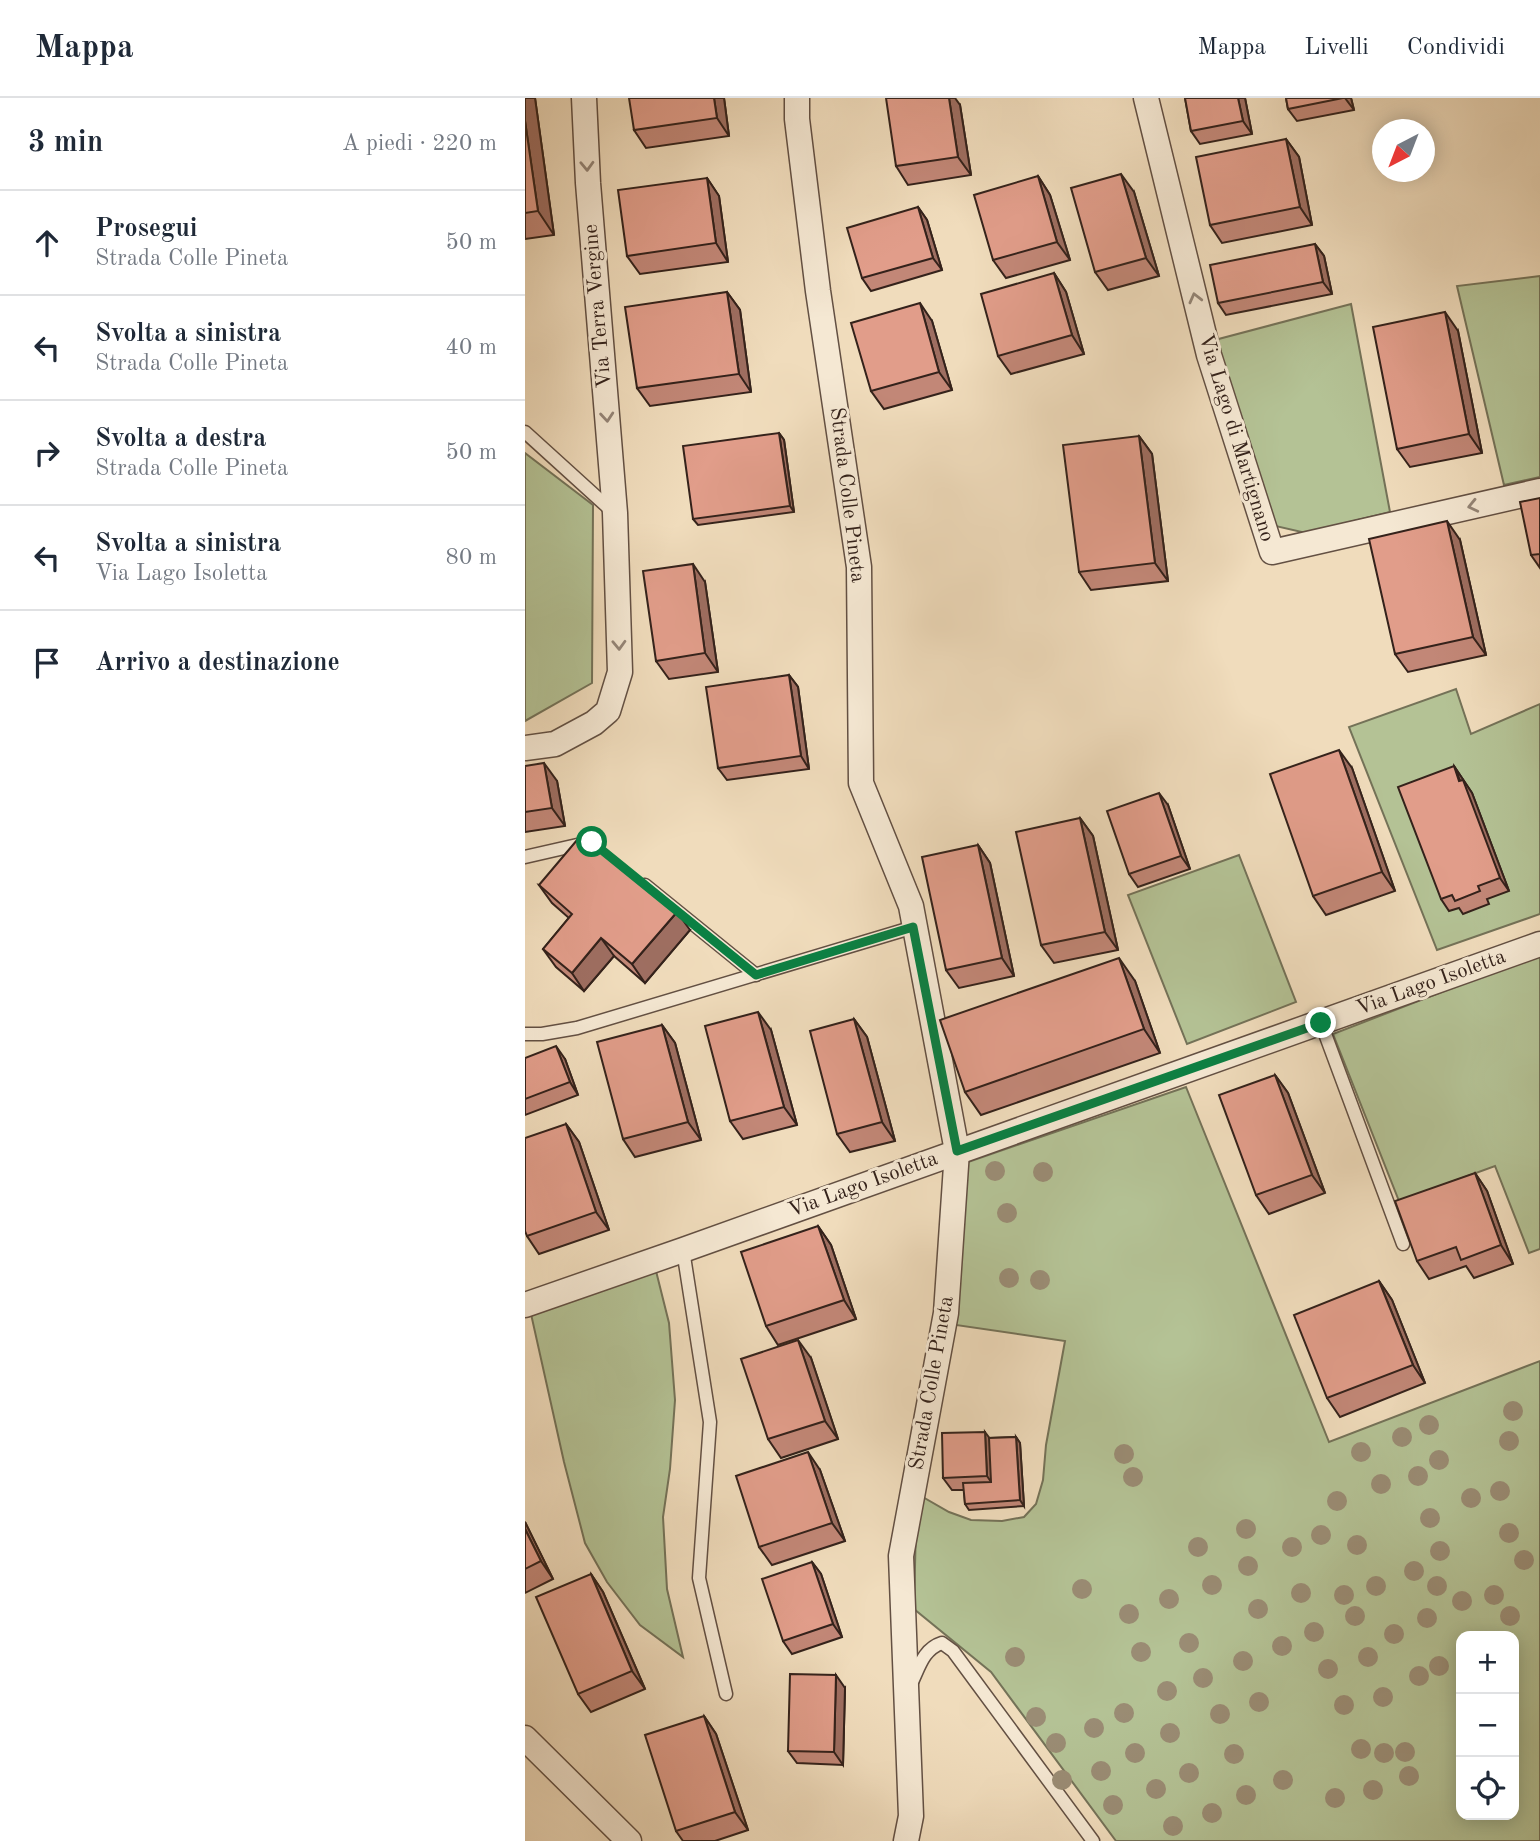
<!DOCTYPE html>
<html lang="it">
<head>
<meta charset="utf-8">
<style>
	body { margin:0; font-family:"Old Standard TT",serif; background:#f6f6f7; color:#1f2937 }
	.controls { position:absolute; right:21px; bottom:21px; display:grid; overflow:hidden; border-radius:14px; box-shadow:0 4px 18px #0003 }
	.controls button { width:63px; height:63px; display:grid; place-items:center; padding:0; border:0; border-bottom:2px solid #e0e1e3; background:#fff; color:#1f2937; font:35px sans-serif }
	.compass { position:absolute; left:847px; top:21px; width:63px; height:63px; border-radius:50%; background:#fff; box-shadow:0 4px 18px #0003; rotate:222deg }
	.stop { position:absolute; width:21px; height:21px; margin:-16px; border:5px solid #0b8043; border-radius:50%; background:#fff }
	.stop.end { background:#0b8043; border-color:#fff; box-shadow:0 2px 7px #0008 }
	.list { margin:0; padding:0; list-style:none }
	h2 { display:flex; justify-content:space-between; align-items:center; height:91px; margin:0; padding:0 28px; font-size:30px }
	h2 small { font-size:23px; font-weight:400; color:#747a83 }
	.list li { display:grid; grid-template-columns:46px 1fr auto; gap:21px; align-items:center; box-sizing:border-box; height:105px; padding:0 28px; border-top:2px solid #e0e1e3 }
	.list b { display:block; font-size:26px; white-space:nowrap }
	.list p { margin:0; font-size:23px; white-space:nowrap; color:#747a83 }
	.list em { font-size:23px; font-style:normal; color:#747a83 }
	.icon { flex:none; width:38px; height:38px; fill:none; stroke:currentColor; stroke-width:2; stroke-linecap:round; stroke-linejoin:round }
	.map { position:relative; flex:none; width:1015px; height:1743px; overflow:hidden }
	header { display:flex; align-items:center; gap:42px; box-sizing:border-box; height:98px; padding:0 35px; background:#fff; border-bottom:2px solid #e0e1e3 }
	header strong { font-size:33px }
	nav { display:flex; gap:38px; margin-inline-start:auto; font-size:24px }
	main { display:flex }
	aside { flex:1; background:#fff }
	.map>svg:first-child { display:block }
	.green { fill:#b4c295; stroke:#747258; stroke-width:2; fill-rule:evenodd }
	.lines { fill:none; stroke-linecap:round; stroke-linejoin:round }
	.lane-casing { stroke:#635043; stroke-width:15 }
	.street-casing { stroke:#635043; stroke-width:27 }
	.lane { stroke:#f5e8d3; stroke-width:12 }
	.street { stroke:#f5e8d3; stroke-width:24 }
	.tree { fill:#9a8c74 }
	.wall { fill:#c28777; stroke:#34221b; stroke-width:2 }
	.shaded-wall { fill:#9e6e61; stroke:#34221b; stroke-width:2 }
	.building { fill:#e19d8a; stroke:#34221b; stroke-width:2 }
	.oneway { stroke:#948577 }
	.route { stroke:#0b8043; stroke-width:9 }
	.labels { text-anchor:middle; dominant-baseline:central; stroke-width:6; stroke-linejoin:round; paint-order:stroke }
	.street-label { font-size:21px; fill:#34221b; stroke:#f5e8d3 }
</style>
</head>
<body>
<header>
<strong>Mappa</strong>
<nav><a>Mappa</a><a>Livelli</a><a>Condividi</a></nav>
</header>
<main>
<aside>
<h2>3 min<small>A piedi · 220 m</small></h2>
<ul class="list">
<li><svg class="icon" aria-label="ahead" viewBox="0 0 24 24"><path d="M12 20V5M6 11l6-6 6 6"/></svg><div><b>Prosegui</b><p>Strada Colle Pineta</p></div><em>50 m</em></li>
<li><svg class="icon" aria-label="left" viewBox="0 0 24 24"><path d="M17 20v-9H6M10 6l-5 5 5 5"/></svg><div><b>Svolta a sinistra</b><p>Strada Colle Pineta</p></div><em>40 m</em></li>
<li><svg class="icon" aria-label="right" viewBox="0 0 24 24"><path d="M7 20v-9h11M14 6l5 5-5 5"/></svg><div><b>Svolta a destra</b><p>Strada Colle Pineta</p></div><em>50 m</em></li>
<li><svg class="icon" aria-label="left" viewBox="0 0 24 24"><path d="M17 20v-9H6M10 6l-5 5 5 5"/></svg><div><b>Svolta a sinistra</b><p>Via Lago Isoletta</p></div><em>80 m</em></li>
<li><svg class="icon" aria-label="arrive" viewBox="0 0 24 24"><path d="M6 21V4h12l-3 4 3 4H6"/></svg><div><b>Arrivo a destinazione</b></div></li>
</ul>
</aside>
<div class="map">
<svg width="1015" height="1743" viewBox="0 0 1015 1743">
	<rect width="100%" height="100%" fill="#f0dcbc"/>
	<filter id="stains"><feTurbulence type="fractalNoise" baseFrequency=".00286" numOctaves="4"/><feColorMatrix values="0 0 0 0 .2 0 0 0 0 .09 0 0 0 0 .02 0 0 0 .5 -.17"/></filter>
	<radialGradient id="worn" r=".72"><stop offset=".6" stop-color="#630" stop-opacity="0"/><stop offset="1" stop-color="#630" stop-opacity=".3"/></radialGradient>
	<g class="green">
		<path d="M1015 178V379L979 387 932 188Z"/>
		<path d="M826 206 865 414 781 435 746 427 686 243Z"/>
		<path d="M0 355 68 407 67 585 0 623Z"/>
		<path d="M931 591 946 636 1015 606V816L912 852 824 629Z"/>
		<path d="M714 757 771 904 662 946 603 797Z"/>
		<path d="M1015 856V1151L1004 1155 970 1068 874 1103 808 936Z"/>
		<path d="M661 989 804 1344 1015 1263V1743H591L466 1574 389 1511 391 1426 396 1398 424 1414 446 1422 477 1423 499 1419 511 1406 518 1382 521 1347 540 1243 424 1226 443 1064ZM936 1538H989V1717H936Z"/>
		<path d="M131 1173 144 1225 150 1302 145 1371 138 1419 142 1491 158 1559 115 1527 82 1484 60 1445 39 1364 6 1216Z"/>
	</g>
	<g class="lines">
		<defs>
			<g id="lane">
				<path d="M0 334 87 413"/>
				<path d="M0 759 61 745"/>
				<path d="M120 787 231 877"/>
				<path d="M796 925 878 1146"/>
				<path d="M0 936H17L52 930 389 829"/>
				<path d="M158 1152 185 1324 174 1480 201 1596"/>
				<path d="M386 1586C394 1570 398 1551 417 1545L428 1553 568 1743"/>
			</g>
			<g id="street">
				<path d="M272 0V21L293 193 334 469 336 685 386 808 432 1053 421 1215 376 1458 386 1718 381 1743"/>
				<path d="M621 0 684 257 747 454 1015 393"/>
				<path d="M0 650 30 646 69 625 83 613 95 574 90 415 63 85 59 0"/>
				<path d="M0 1207 158 1152 1015 846"/>
				<path d="M0 1640 104 1743"/>
			</g>
		</defs>
		<use href="#lane" class="lane-casing"/>
		<use href="#street" class="street-casing"/>
		<use href="#lane" class="lane"/>
		<use href="#street" class="street"/>
	</g>
	<g class="tree">
		<circle cx="470" cy="1073" r="10"/>
		<circle cx="518" cy="1074" r="10"/>
		<circle cx="482" cy="1115" r="10"/>
		<circle cx="484" cy="1180" r="10"/>
		<circle cx="515" cy="1182" r="10"/>
		<circle cx="988" cy="1313" r="10"/>
		<circle cx="904" cy="1327" r="10"/>
		<circle cx="877" cy="1339" r="10"/>
		<circle cx="984" cy="1343" r="10"/>
		<circle cx="836" cy="1354" r="10"/>
		<circle cx="599" cy="1356" r="10"/>
		<circle cx="914" cy="1362" r="10"/>
		<circle cx="893" cy="1378" r="10"/>
		<circle cx="608" cy="1379" r="10"/>
		<circle cx="856" cy="1386" r="10"/>
		<circle cx="975" cy="1393" r="10"/>
		<circle cx="946" cy="1400" r="10"/>
		<circle cx="812" cy="1403" r="10"/>
		<circle cx="905" cy="1420" r="10"/>
		<circle cx="721" cy="1431" r="10"/>
		<circle cx="984" cy="1435" r="10"/>
		<circle cx="796" cy="1437" r="10"/>
		<circle cx="832" cy="1447" r="10"/>
		<circle cx="673" cy="1449" r="10"/>
		<circle cx="767" cy="1449" r="10"/>
		<circle cx="915" cy="1453" r="10"/>
		<circle cx="999" cy="1462" r="10"/>
		<circle cx="723" cy="1468" r="10"/>
		<circle cx="889" cy="1473" r="10"/>
		<circle cx="687" cy="1487" r="10"/>
		<circle cx="851" cy="1488" r="10"/>
		<circle cx="912" cy="1488" r="10"/>
		<circle cx="557" cy="1491" r="10"/>
		<circle cx="776" cy="1495" r="10"/>
		<circle cx="819" cy="1497" r="10"/>
		<circle cx="969" cy="1497" r="10"/>
		<circle cx="644" cy="1501" r="10"/>
		<circle cx="937" cy="1503" r="10"/>
		<circle cx="733" cy="1511" r="10"/>
		<circle cx="604" cy="1516" r="10"/>
		<circle cx="830" cy="1518" r="10"/>
		<circle cx="985" cy="1518" r="10"/>
		<circle cx="902" cy="1520" r="10"/>
		<circle cx="789" cy="1534" r="10"/>
		<circle cx="869" cy="1536" r="10"/>
		<circle cx="664" cy="1545" r="10"/>
		<circle cx="757" cy="1548" r="10"/>
		<circle cx="616" cy="1554" r="10"/>
		<circle cx="490" cy="1559" r="10"/>
		<circle cx="843" cy="1559" r="10"/>
		<circle cx="718" cy="1563" r="10"/>
		<circle cx="914" cy="1568" r="10"/>
		<circle cx="803" cy="1571" r="10"/>
		<circle cx="894" cy="1578" r="10"/>
		<circle cx="678" cy="1580" r="10"/>
		<circle cx="642" cy="1593" r="10"/>
		<circle cx="858" cy="1599" r="10"/>
		<circle cx="734" cy="1604" r="10"/>
		<circle cx="819" cy="1607" r="10"/>
		<circle cx="599" cy="1615" r="10"/>
		<circle cx="695" cy="1616" r="10"/>
		<circle cx="511" cy="1619" r="10"/>
		<circle cx="569" cy="1630" r="10"/>
		<circle cx="645" cy="1635" r="10"/>
		<circle cx="531" cy="1645" r="10"/>
		<circle cx="836" cy="1651" r="10"/>
		<circle cx="880" cy="1654" r="10"/>
		<circle cx="610" cy="1655" r="10"/>
		<circle cx="859" cy="1655" r="10"/>
		<circle cx="709" cy="1656" r="10"/>
		<circle cx="576" cy="1673" r="10"/>
		<circle cx="664" cy="1675" r="10"/>
		<circle cx="884" cy="1678" r="10"/>
		<circle cx="537" cy="1682" r="10"/>
		<circle cx="758" cy="1682" r="10"/>
		<circle cx="631" cy="1691" r="10"/>
		<circle cx="848" cy="1692" r="10"/>
		<circle cx="721" cy="1697" r="10"/>
		<circle cx="810" cy="1700" r="10"/>
		<circle cx="588" cy="1707" r="10"/>
		<circle cx="687" cy="1715" r="10"/>
		<circle cx="648" cy="1728" r="10"/>
	</g>
	<g class="wall">
		<path d="M0 0H10L29 137 0 141Z"/>
		<path d="M199 0 204 38 121 50 109 32Z"/>
		<path d="M660 0H720L727 36 675 46 666 33Z"/>
		<path d="M761 0H826L829 12 772 23 763 11Z"/>
		<path d="M435 7 446 77 383 87 371 68Z"/>
		<path d="M761 41 774 59 787 127 697 145 685 127Z"/>
		<path d="M513 78 525 97 545 162 481 180 468 162Z"/>
		<path d="M182 80 194 98 203 164 115 176 102 158Z"/>
		<path d="M609 94 634 178 583 192 570 174Z"/>
		<path d="M393 109 402 122 417 172 346 193 337 180Z"/>
		<path d="M790 146 799 158 807 196 701 217 693 205Z"/>
		<path d="M529 175 541 194 559 256 486 276 473 258Z"/>
		<path d="M202 194 215 212 226 294 125 308 112 290Z"/>
		<path d="M407 223 427 292 359 311 346 293Z"/>
		<path d="M933 233 957 355 885 369 872 351Z"/>
		<path d="M254 335 259 342 269 414 173 427 168 421Z"/>
		<path d="M614 338 627 356 643 483 566 492 554 474Z"/>
		<path d="M1015 400V470L1006 457Z"/>
		<path d="M935 442 961 557 883 574 870 556Z"/>
		<path d="M180 484 193 574 144 581 131 563Z"/>
		<path d="M264 577 273 589 284 671 202 682 193 670Z"/>
		<path d="M0 668 32 683 40 728 0 734Z"/>
		<path d="M929 668 947 695 984 793 962 801 964 806 938 816 934 810 924 813 916 801Z"/>
		<path d="M827 670 870 793 801 817 788 798Z"/>
		<path d="M643 707 665 771 613 789 604 776Z"/>
		<path d="M555 720 568 738 593 852 529 865 516 847Z"/>
		<path d="M453 747 465 765 489 878 434 890 421 872Z"/>
		<path d="M14 787 165 832 120 885 89 858 59 893 31 869 18 851 44 820 27 805Z"/>
		<path d="M610 883 635 955 456 1017 440 994Z"/>
		<path d="M329 921 342 939 370 1043 325 1054 312 1036Z"/>
		<path d="M137 927 150 945 176 1042 110 1059 98 1041Z"/>
		<path d="M246 932 272 1027 218 1041 205 1023Z"/>
		<path d="M0 960 40 961 53 997 0 1017Z"/>
		<path d="M750 977 763 995 800 1095 744 1116 731 1097Z"/>
		<path d="M41 1026 54 1044 84 1132 14 1156 2 1138Z"/>
		<path d="M950 1075 962 1093 988 1166 949 1180 941 1168 904 1181 892 1163Z"/>
		<path d="M293 1128 306 1147 331 1221 253 1247 241 1228Z"/>
		<path d="M854 1183 867 1202 900 1285 815 1319 802 1300Z"/>
		<path d="M286 1260 313 1341 256 1360 243 1341Z"/>
		<path d="M491 1339 495 1345 499 1408 444 1412 440 1406 439 1392H427L418 1380 464 1340Z"/>
		<path d="M295 1372 320 1443 247 1467 234 1449Z"/>
		<path d="M0 1424 28 1481 0 1495Z"/>
		<path d="M287 1464 296 1476 317 1539 267 1556 258 1543Z"/>
		<path d="M66 1476 78 1494 120 1591 66 1614 53 1596Z"/>
		<path d="M320 1590 318 1667 272 1665 263 1653Z"/>
		<path d="M179 1618 191 1636 223 1732 190 1743H158L151 1733Z"/>
	</g>
	<g class="shaded-wall">
		<path d="M0 0H10L29 137 13 113 0 23Z"/>
		<path d="M189 0H199L204 38 192 20Z"/>
		<path d="M424 0H430L435 7 446 77 433 59Z"/>
		<path d="M713 0H720L727 36 718 23Z"/>
		<path d="M820 0H826L829 12Z"/>
		<path d="M761 41 774 59 787 127 775 109Z"/>
		<path d="M596 76 609 94 634 178 621 160Z"/>
		<path d="M513 78 525 97 545 162 532 144Z"/>
		<path d="M182 80 194 98 203 164 191 145Z"/>
		<path d="M393 109 402 122 417 172 408 160Z"/>
		<path d="M790 146 799 158 807 196 798 184Z"/>
		<path d="M529 175 541 194 559 256 547 237Z"/>
		<path d="M202 194 215 212 226 294 214 276Z"/>
		<path d="M395 205 407 223 427 292 414 274Z"/>
		<path d="M920 214 933 233 957 355 944 336Z"/>
		<path d="M254 335 259 342 269 414 265 408Z"/>
		<path d="M614 338 627 356 643 483 630 465Z"/>
		<path d="M922 423 935 442 961 557 948 539Z"/>
		<path d="M168 466 180 484 193 574 180 555Z"/>
		<path d="M264 577 273 589 284 671 276 658Z"/>
		<path d="M814 652 827 670 870 793 857 774Z"/>
		<path d="M19 665 32 683 40 728 27 710Z"/>
		<path d="M929 668 947 695 984 793 975 780Z"/>
		<path d="M634 695 643 707 665 771 656 758Z"/>
		<path d="M555 720 568 738 593 852 580 834Z"/>
		<path d="M453 747 465 765 489 878 477 860Z"/>
		<path d="M152 814 165 832 120 885 107 866Z"/>
		<path d="M76 840 89 858 59 893 47 875Z"/>
		<path d="M594 860 610 883 635 955 619 931Z"/>
		<path d="M233 914 246 932 272 1027 259 1009Z"/>
		<path d="M329 921 342 939 370 1043 357 1024Z"/>
		<path d="M137 927 150 945 176 1042 163 1024Z"/>
		<path d="M31 948 40 961 53 997 45 984Z"/>
		<path d="M750 977 763 995 800 1095 787 1077Z"/>
		<path d="M41 1026 54 1044 84 1132 71 1114Z"/>
		<path d="M950 1075 962 1093 988 1166 976 1147Z"/>
		<path d="M293 1128 306 1147 331 1221 319 1202Z"/>
		<path d="M854 1183 867 1202 900 1285 888 1267Z"/>
		<path d="M273 1242 286 1260 313 1341 300 1323Z"/>
		<path d="M460 1334 469 1346 471 1391 462 1378Z"/>
		<path d="M491 1339 495 1345 499 1408 495 1402Z"/>
		<path d="M283 1354 295 1372 320 1443 307 1425Z"/>
		<path d="M0 1424 28 1481 16 1463 0 1431Z"/>
		<path d="M287 1464 296 1476 317 1539 308 1526Z"/>
		<path d="M66 1476 78 1494 120 1591 107 1573Z"/>
		<path d="M311 1577 320 1590 318 1667 309 1654Z"/>
		<path d="M179 1618 191 1636 223 1732 210 1714Z"/>
	</g>
	<g class="building">
		<path d="M104 0H189L192 20 109 32Z"/>
		<path d="M361 0H424L433 59 371 68Z"/>
		<path d="M660 0H713L718 23 666 33Z"/>
		<path d="M761 0H818L763 11Z"/>
		<path d="M0 23 13 113 0 115Z"/>
		<path d="M761 41 775 109 685 127 671 59Z"/>
		<path d="M596 76 621 160 570 174 546 90Z"/>
		<path d="M513 78 532 144 468 162 449 97Z"/>
		<path d="M182 80 191 145 102 158 93 92Z"/>
		<path d="M393 109 408 160 337 180 322 130Z"/>
		<path d="M790 146 798 184 693 205 685 167Z"/>
		<path d="M529 175 547 237 473 258 456 196Z"/>
		<path d="M202 194 214 276 112 290 100 209Z"/>
		<path d="M395 205 414 274 346 293 326 225Z"/>
		<path d="M920 214 944 336 872 351 848 229Z"/>
		<path d="M254 335 265 408 168 421 158 348Z"/>
		<path d="M614 338 630 465 554 474 538 347Z"/>
		<path d="M1015 400V456L1006 457 995 404Z"/>
		<path d="M922 423 948 539 870 556 844 441Z"/>
		<path d="M168 466 180 555 131 563 118 473Z"/>
		<path d="M264 577 276 658 193 670 181 589Z"/>
		<path d="M814 652 857 774 788 798 745 676Z"/>
		<path d="M19 665 27 710 0 714V668Z"/>
		<path d="M929 668 934 683 938 682 975 780 953 788 955 793 930 803 927 797 916 801 873 689Z"/>
		<path d="M634 695 656 758 604 776 582 713Z"/>
		<path d="M555 720 580 834 516 847 491 734Z"/>
		<path d="M58 735 152 814 107 866 76 840 47 875 18 851 47 816 14 787Z"/>
		<path d="M453 747 477 860 421 872 397 759Z"/>
		<path d="M594 860 619 931 440 994 415 922Z"/>
		<path d="M233 914 259 1009 205 1023 180 928Z"/>
		<path d="M329 921 357 1024 312 1036 285 933Z"/>
		<path d="M137 927 163 1024 98 1041 72 944Z"/>
		<path d="M31 948 45 984 0 1001V960Z"/>
		<path d="M750 977 787 1077 731 1097 694 997Z"/>
		<path d="M41 1026 71 1114 2 1138 0 1133V1040Z"/>
		<path d="M950 1075 976 1147 936 1162 931 1149 892 1163 870 1103Z"/>
		<path d="M293 1128 319 1202 241 1228 216 1154Z"/>
		<path d="M854 1183 888 1267 802 1300 769 1217Z"/>
		<path d="M273 1242 300 1323 243 1341 216 1261Z"/>
		<path d="M460 1334 462 1378 418 1380 417 1335Z"/>
		<path d="M491 1339 495 1402 440 1406 438 1385 466 1384 464 1340Z"/>
		<path d="M283 1354 307 1425 234 1449 211 1378Z"/>
		<path d="M0 1431 16 1463 0 1471Z"/>
		<path d="M287 1464 308 1526 258 1543 237 1481Z"/>
		<path d="M66 1476 107 1573 53 1596 11 1499Z"/>
		<path d="M265 1576 311 1577 309 1654 263 1653Z"/>
		<path d="M179 1618 210 1714 151 1733 120 1637Z"/>
	</g>
	<defs><path id="oneway-chevron" d="M-2-3.5L2.5 0L-2 3.5" fill="none" stroke-width="1.6" stroke-linecap="round" stroke-linejoin="round" transform="scale(1.75)"/></defs>
	<g class="oneway">
		<use href="#oneway-chevron" transform="translate(62 68) rotate(88)"/>
		<use href="#oneway-chevron" transform="translate(670 200) rotate(-104)"/>
		<use href="#oneway-chevron" transform="translate(82 319) rotate(85)"/>
		<use href="#oneway-chevron" transform="translate(948 408) rotate(167)"/>
		<use href="#oneway-chevron" transform="translate(94 547) rotate(88)"/>
	</g>
	<g class="lines">
		<path class="route" d="M67 744 231 877 388 829 432 1053 796 925"/>
	</g>
	<g class="labels">
		<g class="street-label">
			<text transform="translate(73 208) rotate(-95)">Via Terra Vergine</text>
			<text transform="translate(711 340) rotate(73)">Via Lago di Martignano</text>
			<text transform="translate(322 397) rotate(83)">Strada Colle Pineta</text>
			<text transform="translate(906 885) rotate(-20)">Via Lago Isoletta</text>
			<text transform="translate(338 1087) rotate(-20)">Via Lago Isoletta</text>
			<text transform="translate(407 1285) rotate(-80)">Strada Colle Pineta</text>
		</g>
	</g>
	<rect width="100%" height="100%" filter="url(#stains)"/>
	<rect width="100%" height="100%" fill="url(#worn)"/>
</svg>
<div class="controls">
<button>+</button>
<button>−</button>
<button><svg class="icon" aria-label="locate" viewBox="0 0 24 24"><circle cx="12" cy="12" r="6"/><path d="M12 2v4M12 18v4M2 12h4M18 12h4"/></svg></button>
</div>
<svg class="compass" viewBox="-18 -18 36 36"><path d="M0-13l5 13h-10z" fill="#e53935"/><path d="M0 13l5-13h-10z" fill="#747a83"/></svg>
<div class="stop" style="left:67px;top:744px"></div>
<div class="stop end" style="left:796px;top:925px"></div>
</div>
</main>
</body>
</html>
